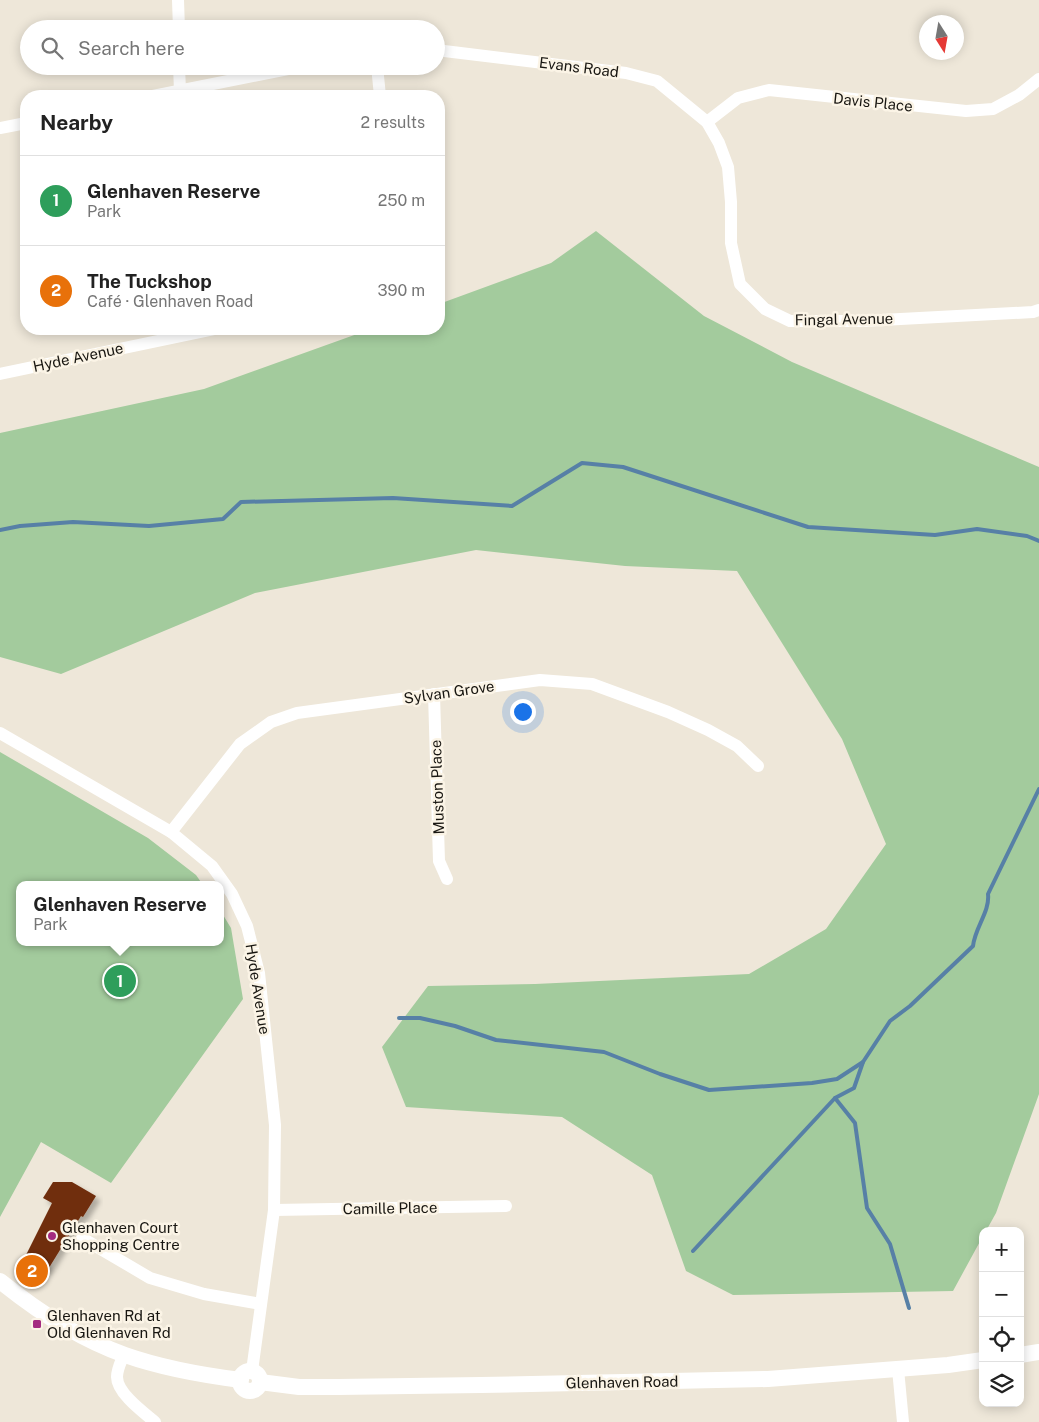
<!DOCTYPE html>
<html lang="en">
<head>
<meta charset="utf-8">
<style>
	body { margin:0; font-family:"Public Sans",sans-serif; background:#f2f2f2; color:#222 }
	.controls { position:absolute; right:15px; bottom:15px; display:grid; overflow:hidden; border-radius:10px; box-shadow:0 2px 12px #0003 }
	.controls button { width:45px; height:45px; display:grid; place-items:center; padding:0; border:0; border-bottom:1px solid #e0e0e0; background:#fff; color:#222; font:25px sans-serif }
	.compass { position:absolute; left:919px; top:15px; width:45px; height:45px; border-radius:50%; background:#fff; box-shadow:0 2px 12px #0003; rotate:169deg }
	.you { position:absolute; left:522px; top:711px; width:18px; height:18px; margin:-12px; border:4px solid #fff; border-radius:50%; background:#1a73e8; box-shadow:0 0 0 8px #1a73e833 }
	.badge { display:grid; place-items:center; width:32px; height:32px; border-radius:50%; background:#a42b81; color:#fff; font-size:16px; font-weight:700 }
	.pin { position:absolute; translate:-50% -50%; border:2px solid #fff; box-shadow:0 1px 5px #0006 }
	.popup { position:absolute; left:16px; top:881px; width:208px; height:65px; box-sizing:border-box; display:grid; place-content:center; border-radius:10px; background:#fff; filter:drop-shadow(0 1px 4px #0005); font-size:16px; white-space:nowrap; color:#767676 }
	.popup b { font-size:19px; color:#222 }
	.popup::after { content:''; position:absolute; left:50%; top:100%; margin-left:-10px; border:10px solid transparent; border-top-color:#fff }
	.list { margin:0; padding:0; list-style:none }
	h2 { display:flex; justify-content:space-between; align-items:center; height:65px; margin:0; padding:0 20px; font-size:21px }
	h2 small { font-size:16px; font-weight:400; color:#767676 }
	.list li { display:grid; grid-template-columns:32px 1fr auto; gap:15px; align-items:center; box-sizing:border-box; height:90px; padding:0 20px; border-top:1px solid #e0e0e0 }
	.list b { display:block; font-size:19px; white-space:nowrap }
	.list p { margin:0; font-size:16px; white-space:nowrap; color:#767676 }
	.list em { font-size:16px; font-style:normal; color:#767676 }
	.icon { flex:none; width:28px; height:28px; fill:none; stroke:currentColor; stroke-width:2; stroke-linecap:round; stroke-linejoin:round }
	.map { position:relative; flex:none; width:1039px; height:1422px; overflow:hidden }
	.search { position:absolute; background:#fff; box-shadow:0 2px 12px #0003; left:20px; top:20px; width:425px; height:55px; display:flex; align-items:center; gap:12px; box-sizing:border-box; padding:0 18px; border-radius:28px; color:#767676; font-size:19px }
	.panel { position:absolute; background:#fff; box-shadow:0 2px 12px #0003; left:20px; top:90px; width:425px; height:245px; border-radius:20px }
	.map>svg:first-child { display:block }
	.green { fill:#a3cb9d }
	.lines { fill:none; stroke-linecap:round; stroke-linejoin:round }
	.stream { stroke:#5780a6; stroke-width:4 }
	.building { fill:#702e0e; filter:url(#shadow) }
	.minor { stroke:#fff; stroke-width:12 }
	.major { stroke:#fff; stroke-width:16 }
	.poi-dot { fill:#a42b81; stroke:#fbf4e6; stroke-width:2 }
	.labels { text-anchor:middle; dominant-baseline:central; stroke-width:5; stroke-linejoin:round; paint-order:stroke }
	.street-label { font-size:15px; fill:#181611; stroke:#fbf4e6 }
	.poi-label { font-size:15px; fill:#181611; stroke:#fbf4e6; text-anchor:start }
</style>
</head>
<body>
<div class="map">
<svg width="1039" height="1422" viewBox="0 0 1039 1422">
	<defs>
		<filter id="shadow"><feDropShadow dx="4.5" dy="4.5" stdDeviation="2.5" flood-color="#0004"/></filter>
	</defs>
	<rect width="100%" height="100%" fill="#eee7d9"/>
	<g class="green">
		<path d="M596 231 704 316 792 362 1039 467V1094L996 1213 986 1231H983V1236L953 1291 733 1295 686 1271 652 1175 562 1117 406 1107 382 1047 428 986 535 984 749 974 826 929 886 844 842 739 737 571 625 566 476 550 255 593 61 674 0 657V433L204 389 371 329H439V304L551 263Z"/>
		<path d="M0 752 148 838 196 875 203 885H20V942H220V910L231 928 243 999 111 1183 41 1142 0 1217Z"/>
	</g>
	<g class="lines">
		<g class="stream">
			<path d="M0 530 20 526 73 522 149 526 223 519 241 502 393 498 512 506 582 463 623 467 808 527 935 535 977 529 1027 536 1039 541"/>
			<path d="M399 1018H420L455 1026 496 1040 604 1052 660 1074 709 1090 812 1083 837 1079 863 1062"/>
			<path d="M835 1098 855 1123 867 1208 890 1244 909 1308"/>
			<path d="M693 1251 835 1098 854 1088 863 1062 890 1021 910 1006 973 946C975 927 990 912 988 894L1039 789"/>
		</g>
	</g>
	<path class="building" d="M53 1182H72L96 1196 83 1217 81 1216 47 1271 26 1260V1255L52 1203 43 1198Z"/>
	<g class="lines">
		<g class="minor">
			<path d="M178 0 179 29"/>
			<path d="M436 50 626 73 657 81 707 122 719 143 728 167 731 202V243L740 284 765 309 790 321H863L1033 312 1039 310"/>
			<path d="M179 66 180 91"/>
			<path d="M377 66 380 96"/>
			<path d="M153 96 303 66"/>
			<path d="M707 122 738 98 769 90 966 111 993 109 1019 95 1039 79"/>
			<path d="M0 128 26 123"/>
			<path d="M0 374 215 329"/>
			<path d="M434 694 439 861 447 879"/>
			<path d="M0 733 171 832 212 866 232 894 247 926 259 973 275 1125 274 1210 252 1371"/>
			<path d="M171 832 240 744 271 722 297 713 540 680 592 684 668 712 708 730 737 746 758 766"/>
			<path d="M274 1210 506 1206"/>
			<path d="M82 1238 150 1278 204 1294 261 1304"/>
			<path d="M124 1354C121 1362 117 1369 117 1377 117 1393 143 1412 155 1422"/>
			<path d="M898 1369 903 1422"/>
		</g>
		<g class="major">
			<path d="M0 1281C37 1311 80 1339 125 1355 162 1368 201 1375 241 1380"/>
			<path d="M1020 1355 1039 1352"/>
			<circle cx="250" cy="1381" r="10"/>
			<path d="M260 1382 299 1387H338L481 1385 768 1379 948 1365 983 1360"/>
		</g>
	</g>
	<g class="poi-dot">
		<circle cx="52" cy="1236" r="5"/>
		<rect x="32" y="1319" width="10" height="10" rx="2.5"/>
	</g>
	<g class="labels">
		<g class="street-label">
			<text transform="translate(579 67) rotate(7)">Evans Road</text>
			<text transform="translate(873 102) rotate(6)">Davis Place</text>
			<text transform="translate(844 319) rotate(-1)">Fingal Avenue</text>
			<text transform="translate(78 357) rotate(-12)">Hyde Avenue</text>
			<text transform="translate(449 692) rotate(-8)">Sylvan Grove</text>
			<text transform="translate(437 787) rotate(-92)">Muston Place</text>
			<text transform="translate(258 989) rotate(81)">Hyde Avenue</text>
			<text transform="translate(390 1208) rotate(-1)">Camille Place</text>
			<text transform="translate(622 1382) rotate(-1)">Glenhaven Road</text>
		</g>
		<g class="poi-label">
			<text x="62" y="1227">Glenhaven Court<tspan x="62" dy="17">Shopping Centre</tspan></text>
			<text x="47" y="1315">Glenhaven Rd at<tspan x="47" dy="17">Old Glenhaven Rd</tspan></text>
		</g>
	</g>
</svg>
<div class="controls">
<button>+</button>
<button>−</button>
<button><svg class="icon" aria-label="locate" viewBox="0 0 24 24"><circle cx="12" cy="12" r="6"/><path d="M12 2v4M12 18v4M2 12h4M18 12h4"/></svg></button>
<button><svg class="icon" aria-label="layers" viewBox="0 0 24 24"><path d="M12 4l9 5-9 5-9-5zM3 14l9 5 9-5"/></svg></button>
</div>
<svg class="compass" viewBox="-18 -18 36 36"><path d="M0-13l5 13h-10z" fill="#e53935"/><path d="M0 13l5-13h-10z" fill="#767676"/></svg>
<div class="you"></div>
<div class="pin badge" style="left:120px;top:981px;background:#2e9e5b">1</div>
<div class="popup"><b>Glenhaven Reserve</b>Park</div>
<div class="pin badge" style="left:32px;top:1271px;background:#e8710a">2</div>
<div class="search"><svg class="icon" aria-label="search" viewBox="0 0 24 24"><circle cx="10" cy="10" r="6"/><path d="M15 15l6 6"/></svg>Search here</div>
<section class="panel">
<h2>Nearby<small>2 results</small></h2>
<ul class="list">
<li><span class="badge" style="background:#2e9e5b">1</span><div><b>Glenhaven Reserve</b><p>Park</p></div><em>250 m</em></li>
<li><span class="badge" style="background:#e8710a">2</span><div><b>The Tuckshop</b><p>Café · Glenhaven Road</p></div><em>390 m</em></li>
</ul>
</section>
</div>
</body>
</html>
